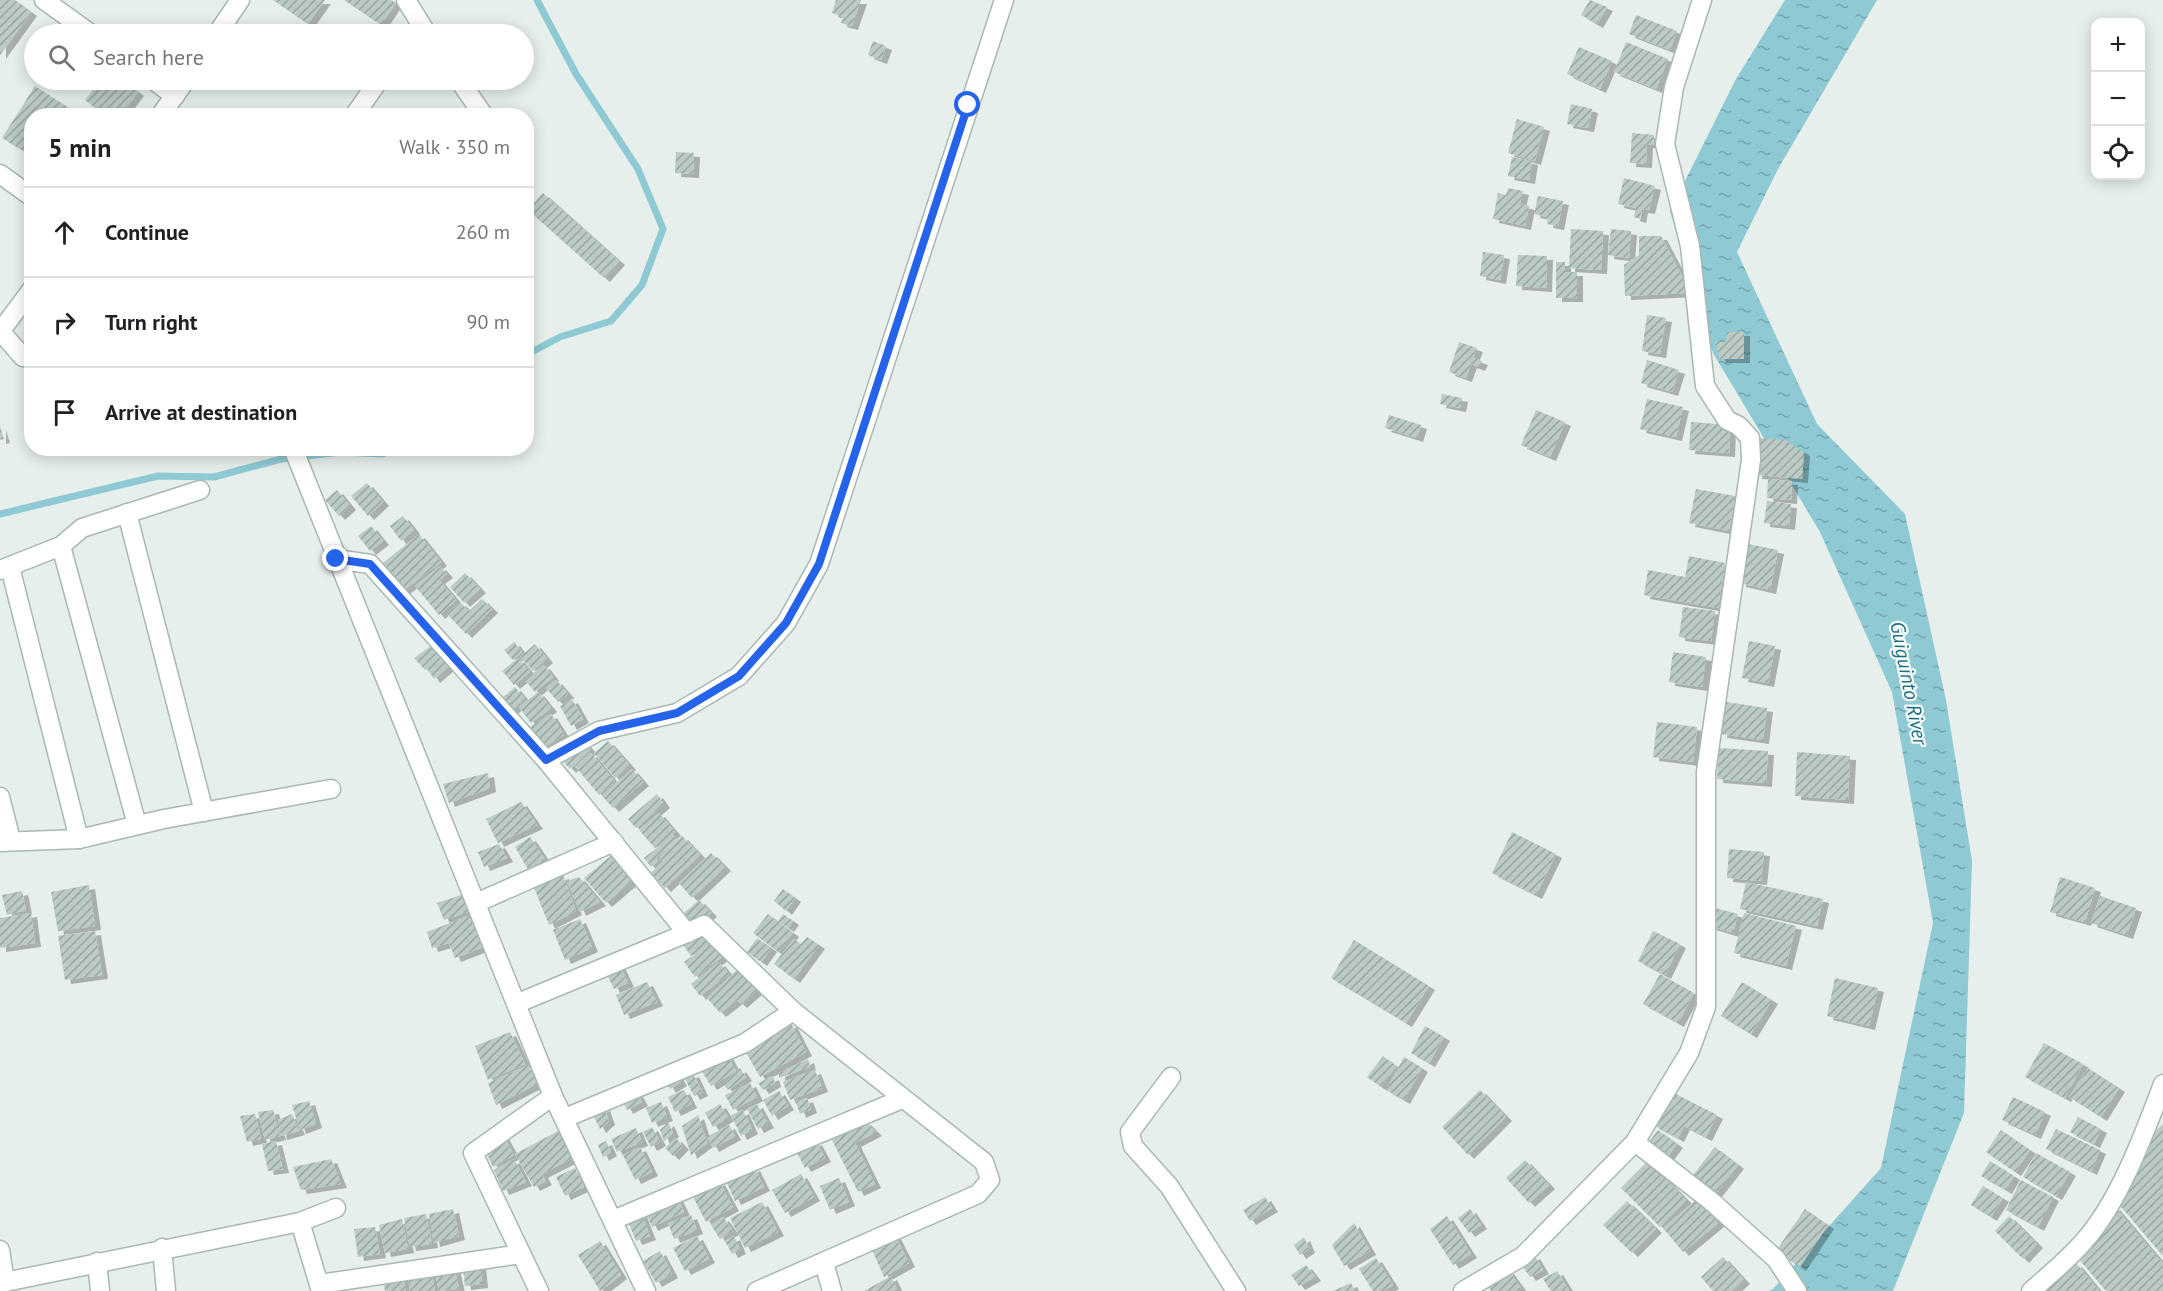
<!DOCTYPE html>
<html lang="en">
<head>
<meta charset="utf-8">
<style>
	body { margin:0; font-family:"PT Sans",sans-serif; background:#f2f2f2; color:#202124 }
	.controls { position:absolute; right:18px; top:18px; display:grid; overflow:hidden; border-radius:12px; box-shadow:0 3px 15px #0003 }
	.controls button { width:54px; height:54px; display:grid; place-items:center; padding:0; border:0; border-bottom:2px solid #e0e0e0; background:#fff; color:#202124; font:30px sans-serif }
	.stop { position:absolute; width:18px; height:18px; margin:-14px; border:4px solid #2563eb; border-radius:50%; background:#fff }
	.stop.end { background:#2563eb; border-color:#fff; box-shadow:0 2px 6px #0008 }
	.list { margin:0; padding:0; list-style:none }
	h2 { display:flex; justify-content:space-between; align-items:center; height:78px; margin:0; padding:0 24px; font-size:26px }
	h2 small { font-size:20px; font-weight:400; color:#757577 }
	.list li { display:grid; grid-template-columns:39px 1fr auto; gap:18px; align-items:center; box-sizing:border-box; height:90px; padding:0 24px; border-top:2px solid #e0e0e0 }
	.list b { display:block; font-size:22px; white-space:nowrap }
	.list em { font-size:20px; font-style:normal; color:#757577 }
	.icon { flex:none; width:33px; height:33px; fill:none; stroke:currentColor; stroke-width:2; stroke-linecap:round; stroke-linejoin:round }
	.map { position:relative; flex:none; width:2163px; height:1291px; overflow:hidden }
	.search { position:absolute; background:#fff; box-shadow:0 3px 15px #0003; left:24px; top:24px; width:510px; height:66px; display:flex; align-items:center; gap:15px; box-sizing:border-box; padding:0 21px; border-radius:33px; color:#757577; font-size:22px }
	.panel { position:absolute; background:#fff; box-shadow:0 3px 15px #0003; left:24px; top:108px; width:510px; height:348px; border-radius:24px }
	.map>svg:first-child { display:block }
	.water { fill:url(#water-ripples) }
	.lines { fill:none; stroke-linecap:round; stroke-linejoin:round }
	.stream { stroke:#8ec9d4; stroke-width:7 }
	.building { fill:url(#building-hatch); filter:url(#shadow) }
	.minor-casing { stroke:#a8b8b2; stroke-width:21 }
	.minor { stroke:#fff; stroke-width:18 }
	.route { stroke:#2563eb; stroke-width:8 }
	.labels { text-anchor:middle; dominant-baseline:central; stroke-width:4.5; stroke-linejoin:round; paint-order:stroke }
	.water-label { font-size:20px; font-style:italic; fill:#1c6f80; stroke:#f7fbf9 }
</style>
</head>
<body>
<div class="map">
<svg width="2163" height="1291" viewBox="0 0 2163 1291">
	<defs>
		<pattern id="water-ripples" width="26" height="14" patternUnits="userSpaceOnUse" patternTransform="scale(1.5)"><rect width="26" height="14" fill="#8ec9d4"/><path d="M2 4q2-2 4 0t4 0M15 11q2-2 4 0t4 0" fill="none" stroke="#74a5ad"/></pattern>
		<pattern id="building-hatch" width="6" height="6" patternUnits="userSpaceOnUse" patternTransform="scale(1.5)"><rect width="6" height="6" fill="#bbcac4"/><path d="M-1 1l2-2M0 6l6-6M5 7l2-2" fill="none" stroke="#98a6a0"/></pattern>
		<filter id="shadow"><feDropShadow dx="6" dy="4" stdDeviation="0" flood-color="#0004"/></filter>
	</defs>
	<rect width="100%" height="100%" fill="#e6efeb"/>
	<path class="water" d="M1785 0H1877L1778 169 1737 252 1817 424 1905 514 1946 700 1972 861 1964 1113 1893 1291H1769L1773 1289 1881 1168 1933 923 1892 692 1820 532 1713 353 1670 211 1736 79Z"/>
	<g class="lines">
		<g class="stream">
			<path d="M526 355 560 337 611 321 642 285 663 229 638 169 576 74 537 0"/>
			<path d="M0 514 158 476 214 477 281 459 341 452 382 454 394 448"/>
		</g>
	</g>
	<g class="building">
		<path d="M0 0H15L31 12 0 55Z"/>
		<path d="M273 0H325L308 24Z"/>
		<path d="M344 0H391L396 3 381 25Z"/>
		<path d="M836 0H861L852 26 841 23 843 17 832 13Z"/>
		<path d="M1590 0 1607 7 1597 24 1581 15Z"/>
		<path d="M1636 15 1677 31 1670 50 1629 34Z"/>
		<path d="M245 27 255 34H240Z"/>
		<path d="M873 41 886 46 881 60 868 55Z"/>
		<path d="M1626 42 1668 59 1656 89 1614 72Z"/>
		<path d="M1579 47 1612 61 1600 89 1567 74Z"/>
		<path d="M101 80H122L138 92 120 116H105L85 100Z"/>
		<path d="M322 80H335L331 86Z"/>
		<path d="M35 86 69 108 64 116H32V156L2 138Z"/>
		<path d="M1571 104 1592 109 1588 128 1567 124Z"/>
		<path d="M1517 119 1544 127 1535 161 1508 153Z"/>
		<path d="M1632 133 1654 135 1653 145 1647 144 1646 164 1630 163Z"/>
		<path d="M676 152 694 153 693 174 675 173Z"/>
		<path d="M1512 157 1532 161 1529 180 1508 176Z"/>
		<path d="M1624 178 1655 186 1649 210 1642 209 1640 219 1634 217 1636 208 1618 204Z"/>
		<path d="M1508 188 1523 191 1520 204 1529 206 1525 226 1493 219 1498 193 1506 195Z"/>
		<path d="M543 193 619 261 604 278 528 210Z"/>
		<path d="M1538 196 1563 201 1558 226 1547 224 1548 217 1534 214Z"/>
		<path d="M1571 229 1603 231 1601 270 1569 268Z"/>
		<path d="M1611 229 1631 231 1629 258 1608 255Z"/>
		<path d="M1639 236H1661L1691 293 1625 296 1624 265 1639 255Z"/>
		<path d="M1483 252 1504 255 1500 280 1480 276Z"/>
		<path d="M1518 255 1547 256 1546 288 1516 286Z"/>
		<path d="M1556 262H1565V272H1577V298H1556Z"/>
		<path d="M1647 315 1666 318 1660 354 1642 351Z"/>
		<path d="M1727 332H1744V359H1720L1715 342H1726Z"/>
		<path d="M1459 342 1477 348 1473 358 1482 361 1479 367 1471 364 1466 378 1449 372Z"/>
		<path d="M1647 360 1679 370 1672 392 1641 383Z"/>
		<path d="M1442 394 1462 398 1460 408 1440 404Z"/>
		<path d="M1647 399 1683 407 1676 437 1640 429Z"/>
		<path d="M1536 410 1565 422 1550 457 1521 445Z"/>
		<path d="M1389 415 1421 425 1417 438 1385 428Z"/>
		<path d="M1691 422 1730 425 1729 453 1689 450Z"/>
		<path d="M0 426 4 439 0 440Z"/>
		<path d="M1759 438 1785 440 1804 452 1802 479 1756 475Z"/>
		<path d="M1768 479 1792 481 1791 500 1767 498Z"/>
		<path d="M367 483 383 502 368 516 351 496Z"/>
		<path d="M1696 489 1735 496 1729 531 1689 523Z"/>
		<path d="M337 490 350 506 339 516 325 500Z"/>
		<path d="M1767 501 1791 504 1789 526 1764 523Z"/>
		<path d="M403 516 414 530 401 541 390 526Z"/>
		<path d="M371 526 383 541 370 551 358 536Z"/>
		<path d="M419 534 441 562 404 590 383 563Z"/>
		<path d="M1748 544 1778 550 1770 590 1740 583Z"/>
		<path d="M1689 556 1725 563 1718 608 1644 595 1648 570 1685 577Z"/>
		<path d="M440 566 447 574 439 580 456 600 439 615 415 586Z"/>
		<path d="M465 573 480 589 464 603 450 587Z"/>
		<path d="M482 599 492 609 466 634 447 614 460 602 469 611Z"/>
		<path d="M1683 607 1715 611 1711 641 1679 637Z"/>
		<path d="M1749 641 1775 646 1768 683 1742 678Z"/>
		<path d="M514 642 522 652 513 660 504 650Z"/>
		<path d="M535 644 547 659 533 671 520 657Z"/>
		<path d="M431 646 441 657 447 652 455 661 434 679 427 668 425 670 414 658Z"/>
		<path d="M1673 652 1706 657 1702 687 1669 682Z"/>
		<path d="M518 658 530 672 514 685 502 671Z"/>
		<path d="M544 665 553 677 535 692 525 680Z"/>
		<path d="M556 680 568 694 558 702 546 688Z"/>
		<path d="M515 687 525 699 512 710 502 698Z"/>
		<path d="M538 692 551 708 531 723 519 707Z"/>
		<path d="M572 699 583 719 571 726 560 706Z"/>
		<path d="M1726 702 1767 708 1763 740 1721 734Z"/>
		<path d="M551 714 564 735 543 748 530 727Z"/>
		<path d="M1657 722 1697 727 1693 762 1653 757Z"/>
		<path d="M583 741 591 750 570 769 562 760Z"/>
		<path d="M608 741 630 766 615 778 594 753Z"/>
		<path d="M1719 748 1768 751 1766 783 1717 779Z"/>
		<path d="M1797 752 1850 756 1848 800 1795 796Z"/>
		<path d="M591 753 615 782 599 795 575 766Z"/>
		<path d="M632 769 643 782 613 808 602 796Z"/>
		<path d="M488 773 490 788 449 803 443 784Z"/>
		<path d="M657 794 664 804 636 828 628 819Z"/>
		<path d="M521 802 537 825 498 843 486 819Z"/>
		<path d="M659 813 675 832 655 848 639 830Z"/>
		<path d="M1512 832 1556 854 1536 895 1492 873Z"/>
		<path d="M673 835 677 840 656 858 658 861 651 867 644 858Z"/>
		<path d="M682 836 700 855 665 888 651 873 663 861 659 858Z"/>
		<path d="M530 837 546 861 529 871 515 847Z"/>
		<path d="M499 844 507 858 484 867 478 852Z"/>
		<path d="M1729 849 1764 852 1761 881 1727 878Z"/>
		<path d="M711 853 725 867 692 898 679 883Z"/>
		<path d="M612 855 634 879 606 903 584 878Z"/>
		<path d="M563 875 576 911 549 925 533 885Z"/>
		<path d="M579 877 600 902 580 912 567 881Z"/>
		<path d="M2060 877 2095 888 2085 922 2050 912Z"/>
		<path d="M1746 882 1823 899 1817 926 1740 909Z"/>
		<path d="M89 885 95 926 58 931 51 892Z"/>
		<path d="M783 889 795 898 786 911 774 901Z"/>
		<path d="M22 891 26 910 7 915 2 895Z"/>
		<path d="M464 894 471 911 444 920 437 903Z"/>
		<path d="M2100 896 2136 908 2127 935 2091 923Z"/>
		<path d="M699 900 711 913 688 932 677 919Z"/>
		<path d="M1715 908 1738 914 1733 933 1710 926Z"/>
		<path d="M31 913 35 943 0 948V918Z"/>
		<path d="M1744 913 1796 926 1786 966 1734 953Z"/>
		<path d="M473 914 486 946 455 958 449 943 432 948 427 932Z"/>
		<path d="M768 914 793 933 778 952 753 933Z"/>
		<path d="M783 914 793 921 788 928 778 921Z"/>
		<path d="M580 919 592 948 565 960 553 930Z"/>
		<path d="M700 929 710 942 691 956 681 942Z"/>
		<path d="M95 931 102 975 65 980 58 936Z"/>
		<path d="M1653 931 1680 944 1665 975 1638 961Z"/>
		<path d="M807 937 819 945 794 979 774 964 794 939 801 944Z"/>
		<path d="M757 938 771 948 761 962 747 952Z"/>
		<path d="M716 939 726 954 695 977 684 962Z"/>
		<path d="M1354 940 1429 986 1406 1023 1331 978Z"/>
		<path d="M719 962 729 974 700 996 691 984Z"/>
		<path d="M619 964 628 983 614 989 605 971Z"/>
		<path d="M738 969 756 991 741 1004 737 1000 720 1013 707 998Z"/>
		<path d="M1660 974 1694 993 1678 1023 1643 1004Z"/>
		<path d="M1835 978 1878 988 1869 1026 1827 1016Z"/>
		<path d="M647 982 657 1002 624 1015 616 995Z"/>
		<path d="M1742 982 1772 1000 1751 1034 1721 1016Z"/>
		<path d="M791 1023 806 1052 760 1077 744 1049Z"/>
		<path d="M1425 1026 1444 1037 1429 1063 1411 1053Z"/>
		<path d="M510 1032 525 1064 488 1080 475 1046Z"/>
		<path d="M2044 1043 2083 1064 2065 1098 2025 1077Z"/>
		<path d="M727 1055 736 1071 711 1086 701 1070Z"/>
		<path d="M1383 1056 1396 1066 1381 1087 1367 1077Z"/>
		<path d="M1404 1057 1422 1068 1404 1100 1386 1090Z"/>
		<path d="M808 1059 810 1067 779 1078V1073Z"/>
		<path d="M528 1065 537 1084 496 1105 488 1083Z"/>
		<path d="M740 1068 746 1077 728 1090 724 1085Z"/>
		<path d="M2088 1068 2119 1088 2101 1117 2069 1097Z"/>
		<path d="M815 1070 822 1088 790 1100 783 1082Z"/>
		<path d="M693 1073 702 1092 694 1096 684 1077Z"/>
		<path d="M677 1075 681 1082 670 1089 665 1081Z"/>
		<path d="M773 1076 775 1083 763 1090 758 1083Z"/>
		<path d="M750 1083 757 1097 733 1110 725 1095Z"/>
		<path d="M684 1090 691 1104 675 1112 668 1097Z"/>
		<path d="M1480 1090 1506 1117 1468 1155 1442 1127Z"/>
		<path d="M779 1091 788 1106 772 1116 763 1100Z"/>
		<path d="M1670 1091 1717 1115 1706 1137 1684 1126 1678 1138 1653 1125Z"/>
		<path d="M637 1093 642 1102 627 1110 622 1100Z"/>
		<path d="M2013 1097 2045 1112 2035 1135 2002 1120Z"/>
		<path d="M807 1098 811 1109 800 1114 796 1102Z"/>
		<path d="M309 1101 316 1124 300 1130 292 1105Z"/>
		<path d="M661 1102 667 1117 652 1123 646 1108Z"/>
		<path d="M720 1104 728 1117 713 1127 705 1113Z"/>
		<path d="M757 1104 768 1124 758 1129 747 1109Z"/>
		<path d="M604 1107 609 1121 600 1129 592 1113Z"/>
		<path d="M273 1110 280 1136 265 1140 258 1112Z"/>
		<path d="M743 1110 752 1130 741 1136 731 1115Z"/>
		<path d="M255 1114 261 1139 247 1142 240 1116Z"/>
		<path d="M292 1114 299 1131 281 1136 278 1120Z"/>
		<path d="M698 1115 707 1143 691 1155 682 1126Z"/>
		<path d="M2078 1117 2101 1129 2094 1144 2070 1132Z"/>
		<path d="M865 1121 876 1132 855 1143 875 1184 858 1192 832 1140Z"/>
		<path d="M668 1122 673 1133 664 1141 660 1130Z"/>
		<path d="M2163 1124V1167L2153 1157 2163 1169V1256L2116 1201 2148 1151 2142 1144Z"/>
		<path d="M729 1125 735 1136 713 1148 707 1137Z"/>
		<path d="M652 1127 660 1142 651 1147 643 1132Z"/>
		<path d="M636 1128 642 1142 617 1152 611 1139Z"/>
		<path d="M2056 1129 2100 1150 2091 1171 2046 1149Z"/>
		<path d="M560 1130 575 1157 542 1174 546 1181 534 1187 515 1154Z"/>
		<path d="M1658 1130 1677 1144 1668 1156 1649 1142Z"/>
		<path d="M2001 1130 2030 1150 2015 1172 1986 1152Z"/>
		<path d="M503 1135 514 1155 493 1167 484 1148Z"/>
		<path d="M676 1138 683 1146 673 1156 665 1148Z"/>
		<path d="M276 1141 283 1169 268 1171 262 1144Z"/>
		<path d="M606 1141 611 1152 603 1157 598 1145Z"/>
		<path d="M816 1141 825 1158 805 1168 796 1151Z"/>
		<path d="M640 1147 652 1172 635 1180 623 1155Z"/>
		<path d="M1715 1147 1738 1165 1716 1193 1693 1175Z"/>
		<path d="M2036 1153 2070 1172 2056 1196 2023 1177Z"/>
		<path d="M331 1159 341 1184 301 1190 293 1167Z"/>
		<path d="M514 1159 526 1182 503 1191 494 1170Z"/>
		<path d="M1525 1160 1549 1185 1529 1203 1506 1178Z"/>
		<path d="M1648 1161 1686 1200 1660 1227 1621 1188Z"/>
		<path d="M1990 1161 2014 1176 2006 1190 1981 1176Z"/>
		<path d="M754 1167 764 1187 735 1201 726 1181Z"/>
		<path d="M575 1168 584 1187 565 1196 556 1177Z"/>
		<path d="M801 1174 814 1197 785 1213 772 1190Z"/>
		<path d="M839 1178 849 1202 830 1210 820 1186Z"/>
		<path d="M2021 1180 2053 1197 2038 1227 2006 1210Z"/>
		<path d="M719 1181 733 1207 706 1222 692 1195Z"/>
		<path d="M1983 1186 2003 1198 1991 1217 1971 1205Z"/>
		<path d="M677 1197 684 1212 652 1227 645 1212Z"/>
		<path d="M1265 1197 1272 1208 1250 1221 1243 1210Z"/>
		<path d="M1697 1199 1718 1223 1683 1252 1663 1228Z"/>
		<path d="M1627 1201 1656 1229 1632 1253 1603 1225Z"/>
		<path d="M762 1202 778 1232 745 1248 730 1218Z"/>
		<path d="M2114 1206 2163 1264V1291H2106L2077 1257Z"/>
		<path d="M453 1209 459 1236 434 1243 429 1214Z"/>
		<path d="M1470 1209 1481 1225 1469 1233 1458 1218Z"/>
		<path d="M1805 1209 1828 1225 1800 1267 1776 1251Z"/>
		<path d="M641 1213 650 1236 636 1241 627 1219Z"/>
		<path d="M426 1214 432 1244 410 1247 404 1218Z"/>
		<path d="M691 1215 697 1230 674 1239 668 1223Z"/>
		<path d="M1447 1216 1471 1254 1453 1265 1430 1229Z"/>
		<path d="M2009 1216 2037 1244 2023 1259 1995 1231Z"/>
		<path d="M723 1217 733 1231 720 1239 711 1225Z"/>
		<path d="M402 1219 408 1249 385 1253 379 1225Z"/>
		<path d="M1354 1223 1370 1251 1344 1266 1332 1245Z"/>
		<path d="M375 1227 380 1254 358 1257 354 1229Z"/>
		<path d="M895 1235 909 1263 884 1277 870 1245Z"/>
		<path d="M697 1236 709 1259 685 1271 673 1248Z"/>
		<path d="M734 1236 740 1250 732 1254 725 1241Z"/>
		<path d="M1304 1237 1309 1249 1300 1255 1294 1245Z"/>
		<path d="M600 1241 621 1275 600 1291 578 1255Z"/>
		<path d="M660 1251 672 1274 656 1283 643 1261Z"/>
		<path d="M479 1254 482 1284 465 1286 462 1257Z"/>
		<path d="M1534 1255 1543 1270 1530 1277 1521 1264Z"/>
		<path d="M1723 1257 1744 1280 1732 1291H1713L1701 1277Z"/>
		<path d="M1376 1258 1393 1285 1383 1291H1373L1359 1269Z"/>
		<path d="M453 1261 459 1289 439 1291 433 1264Z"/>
		<path d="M430 1263 435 1291H410L407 1269Z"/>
		<path d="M2076 1263 2099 1291H2043Z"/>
		<path d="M1306 1265 1315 1277 1299 1286 1291 1275Z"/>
		<path d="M1508 1270 1521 1288 1517 1291H1491L1486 1284Z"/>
		<path d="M1557 1271 1569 1290 1566 1291H1551L1543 1279Z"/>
		<path d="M403 1273 406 1291H385L383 1277Z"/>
		<path d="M891 1276 898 1291H864Z"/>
		<path d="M1351 1283 1355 1291H1333Z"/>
	</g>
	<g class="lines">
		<defs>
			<g id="minor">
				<path d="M44 0 91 34"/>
				<path d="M406 0 427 34"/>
				<path d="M217 34 240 0"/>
				<path d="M153 80 175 96"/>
				<path d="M459 80 484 116"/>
				<path d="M160 116 186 80"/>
				<path d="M354 116 379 80"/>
				<path d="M0 174 32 197"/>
				<path d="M0 332 32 289"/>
				<path d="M1 332 23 357 32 359"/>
				<path d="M293 448 553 1096 646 1291"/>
				<path d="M127 513 204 812"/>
				<path d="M61 546 137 825"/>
				<path d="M336 559 370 564 546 760 687 933 704 925 793 1011 984 1162 990 1180 978 1194 757 1291"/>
				<path d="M10 567 79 839"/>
				<path d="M0 570 61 546 82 528 200 490"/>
				<path d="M546 760 599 731 677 713 739 676 786 623 819 564 1004 0"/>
				<path d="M0 797 11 840"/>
				<path d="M0 842 79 839 164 819 331 789"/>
				<path d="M476 903 614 842"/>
				<path d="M518 1003 687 933"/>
				<path d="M1171 1077 1130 1132 1133 1146 1169 1186 1236 1291"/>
				<path d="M565 1118 745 1043 793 1011"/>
				<path d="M1635 1142 1689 1053 1706 1007V772L1751 460 1750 438 1739 426 1727 420 1705 386 1690 246 1665 144 1674 87 1702 0"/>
				<path d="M613 1220 902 1099"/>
				<path d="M300 1222 336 1208"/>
				<path d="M162 1248 166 1291"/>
				<path d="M0 1250 5 1282"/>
				<path d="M97 1262 100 1291"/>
				<path d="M824 1263 832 1291"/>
				<path d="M0 1283 300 1222 321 1291"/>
				<path d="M320 1284 521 1254"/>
				<path d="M539 1291 473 1153 553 1096"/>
				<path d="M1463 1291 1523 1256 1635 1142 1711 1201 1776 1259 1797 1291"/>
				<path d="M2031 1291C2049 1275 2069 1259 2085 1240 2120 1200 2144 1134 2163 1084"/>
			</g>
		</defs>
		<use href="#minor" class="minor-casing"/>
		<use href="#minor" class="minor"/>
	</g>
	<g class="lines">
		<path class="route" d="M336 559 370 564 546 760 599 731 677 713 739 676 786 623 819 564 968 105"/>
	</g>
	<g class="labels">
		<g class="water-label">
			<text transform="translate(1909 683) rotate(79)">Guiguinto River</text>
		</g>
	</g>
</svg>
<div class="controls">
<button>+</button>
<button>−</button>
<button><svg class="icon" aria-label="locate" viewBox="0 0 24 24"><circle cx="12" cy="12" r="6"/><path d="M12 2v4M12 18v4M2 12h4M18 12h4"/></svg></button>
</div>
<div class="stop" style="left:968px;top:105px"></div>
<div class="stop end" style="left:336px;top:559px"></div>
<div class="search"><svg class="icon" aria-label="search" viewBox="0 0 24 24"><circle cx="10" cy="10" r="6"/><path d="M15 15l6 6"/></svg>Search here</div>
<section class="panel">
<h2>5 min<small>Walk · 350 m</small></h2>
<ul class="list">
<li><svg class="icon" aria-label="ahead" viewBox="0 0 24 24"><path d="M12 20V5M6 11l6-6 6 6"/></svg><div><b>Continue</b></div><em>260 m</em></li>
<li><svg class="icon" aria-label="right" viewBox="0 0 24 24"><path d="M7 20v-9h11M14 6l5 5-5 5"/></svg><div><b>Turn right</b></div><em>90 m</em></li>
<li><svg class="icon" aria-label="arrive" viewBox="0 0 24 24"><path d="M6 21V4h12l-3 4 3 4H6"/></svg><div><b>Arrive at destination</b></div></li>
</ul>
</section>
</div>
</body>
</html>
